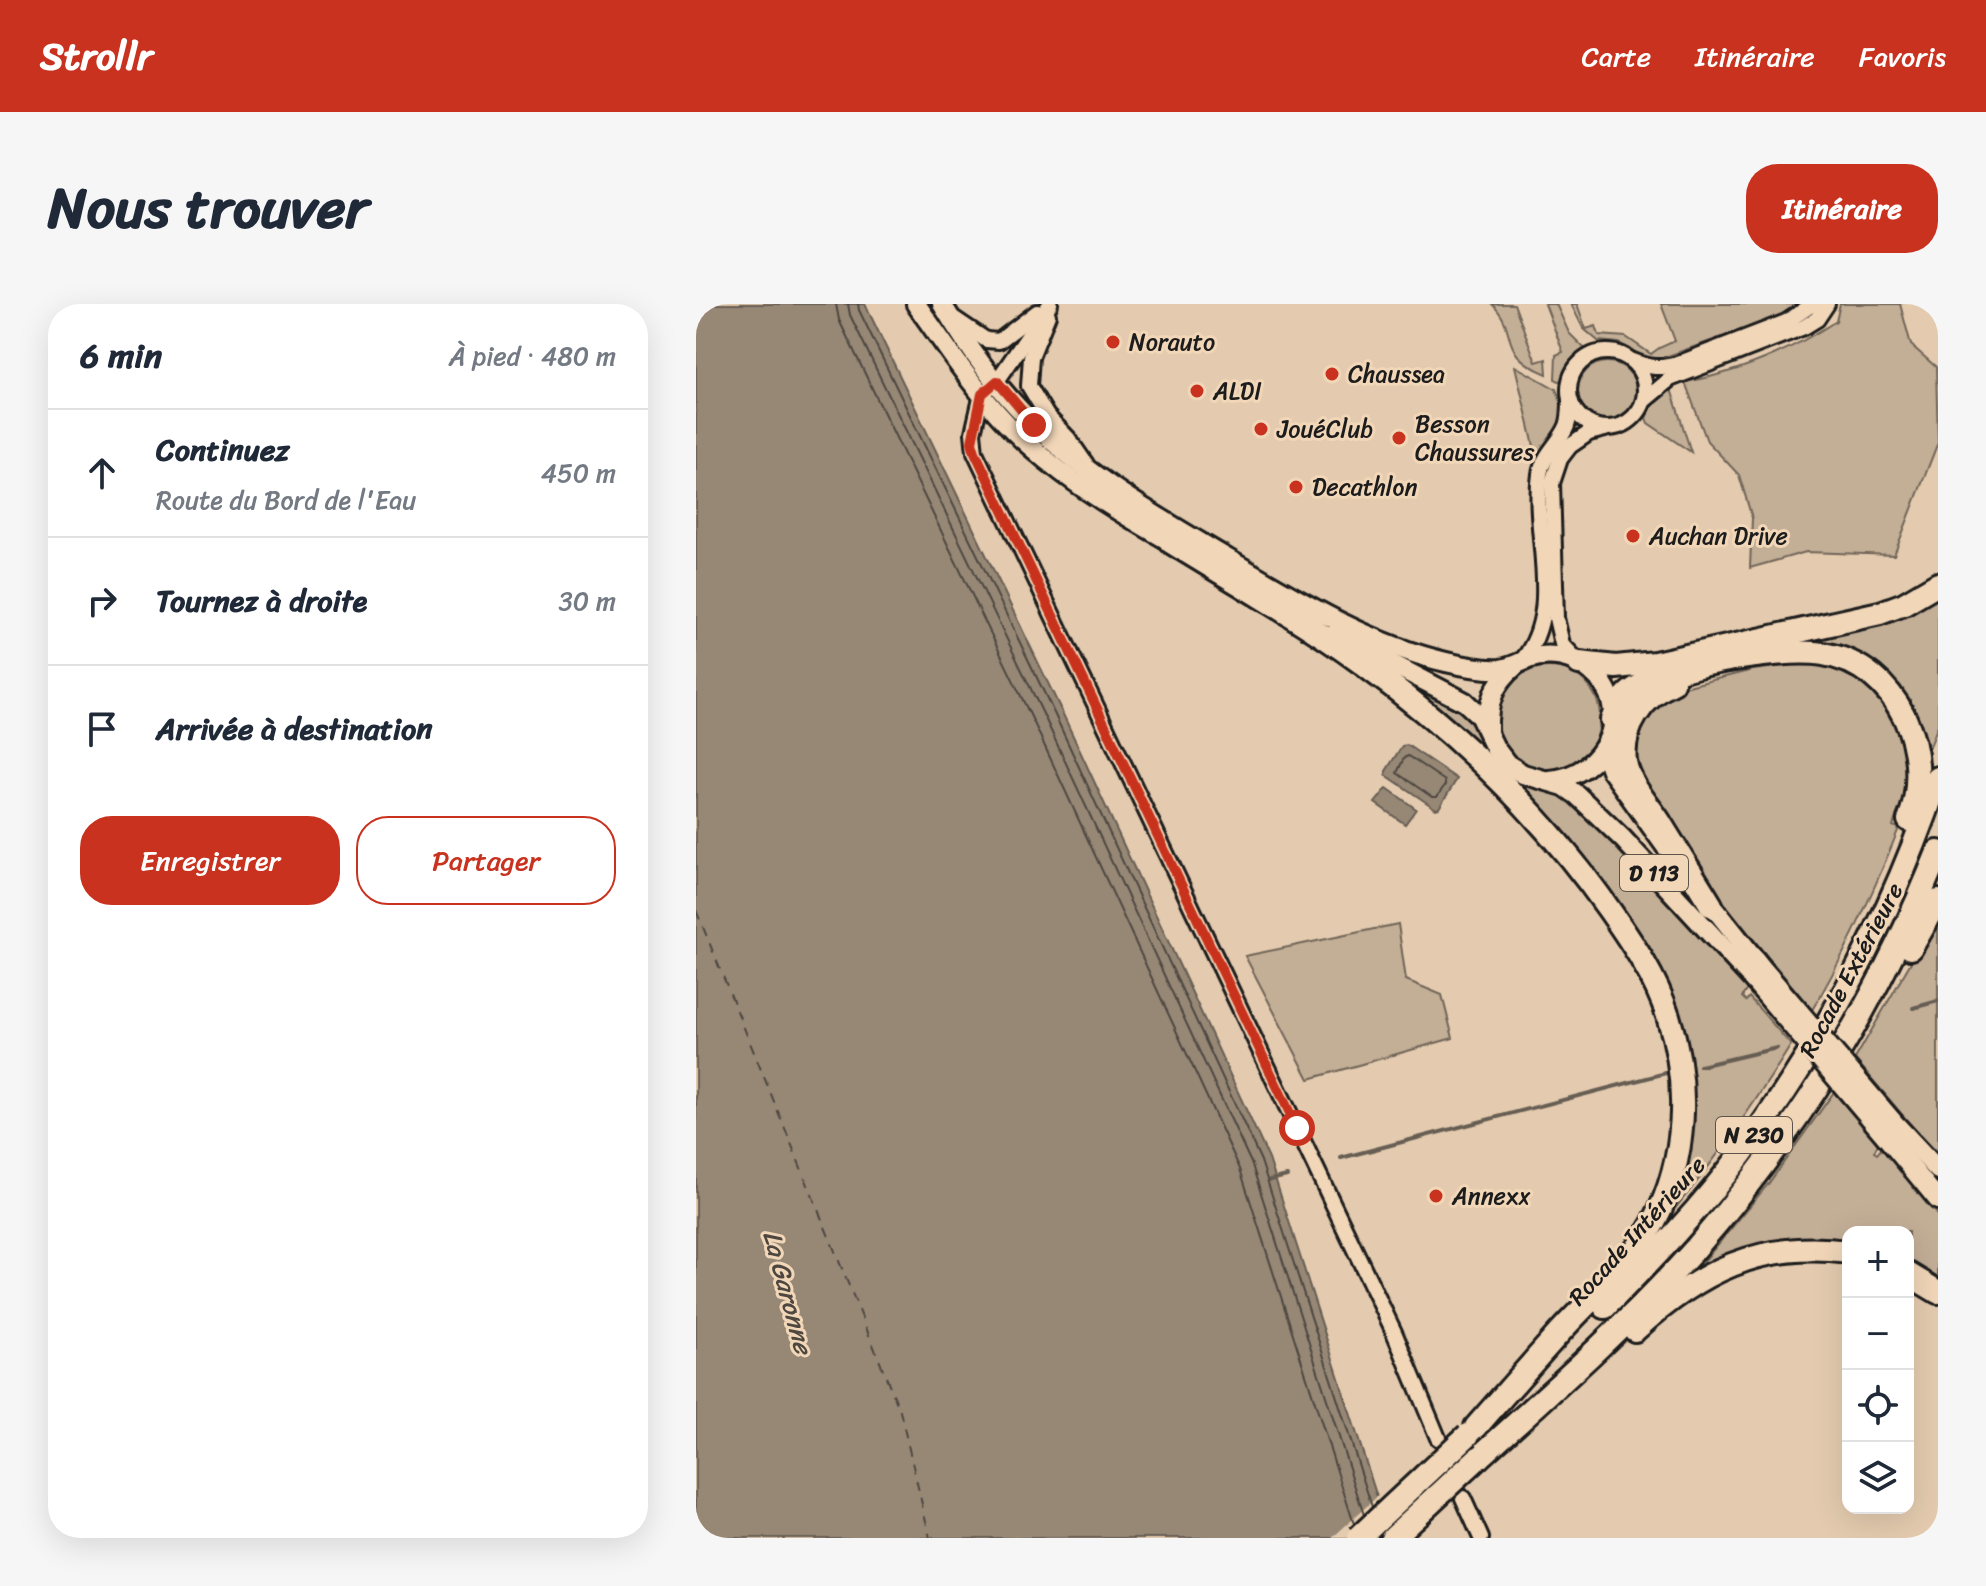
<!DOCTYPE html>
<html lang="fr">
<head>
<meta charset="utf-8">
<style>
	body { margin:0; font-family:Sriracha,sans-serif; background:#f6f6f7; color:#1f2937 }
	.controls { position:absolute; right:24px; bottom:24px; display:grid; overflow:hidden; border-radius:16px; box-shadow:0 8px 32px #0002 }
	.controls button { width:72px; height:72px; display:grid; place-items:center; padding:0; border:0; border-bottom:2px solid #e0e1e3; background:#fff; color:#1f2937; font:40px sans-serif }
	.stop { position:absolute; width:24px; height:24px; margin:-18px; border:6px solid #c8321e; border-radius:50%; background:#fff }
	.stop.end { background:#c8321e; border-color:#fff; box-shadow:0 2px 8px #0008 }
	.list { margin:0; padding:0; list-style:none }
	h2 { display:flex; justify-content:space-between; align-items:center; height:104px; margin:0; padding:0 32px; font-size:34px }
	h2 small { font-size:26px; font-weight:400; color:#747a83 }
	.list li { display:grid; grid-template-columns:52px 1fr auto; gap:24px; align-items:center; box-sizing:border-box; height:128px; padding:0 32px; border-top:2px solid #e0e1e3 }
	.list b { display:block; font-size:30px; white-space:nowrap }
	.list p { margin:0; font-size:26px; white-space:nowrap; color:#747a83 }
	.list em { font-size:26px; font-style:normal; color:#747a83 }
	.actions { display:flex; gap:16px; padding:24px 32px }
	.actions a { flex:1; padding:18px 0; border:2px solid #c8321e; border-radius:32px; text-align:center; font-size:28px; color:#c8321e }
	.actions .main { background:#c8321e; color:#fff }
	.icon { flex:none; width:44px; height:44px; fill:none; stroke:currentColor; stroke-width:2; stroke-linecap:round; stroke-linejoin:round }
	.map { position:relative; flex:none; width:1242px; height:1234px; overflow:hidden; border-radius:32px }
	header { display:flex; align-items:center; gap:48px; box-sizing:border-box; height:112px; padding:0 40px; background:#c8321e; color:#fff }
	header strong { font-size:38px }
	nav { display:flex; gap:44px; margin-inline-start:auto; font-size:28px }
	.intro { display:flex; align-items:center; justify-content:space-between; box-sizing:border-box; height:192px; padding:0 48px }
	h1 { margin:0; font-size:56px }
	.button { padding:20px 36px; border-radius:32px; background:#c8321e; color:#fff; font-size:28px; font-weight:700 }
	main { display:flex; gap:48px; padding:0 48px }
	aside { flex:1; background:#fff; border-radius:32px; box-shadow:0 8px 32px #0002 }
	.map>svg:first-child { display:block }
	.green { fill:#c3ae96; stroke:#706559; stroke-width:2 }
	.water { fill:#978876; stroke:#665d52; stroke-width:2 }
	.pier { fill:#e4cbaf }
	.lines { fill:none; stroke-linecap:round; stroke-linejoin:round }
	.shore { stroke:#4d4740; stroke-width:2 }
	.stream { stroke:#665d52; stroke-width:4 }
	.ferry { stroke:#4d4740; stroke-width:2; stroke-dasharray:10 8; stroke-linecap:butt }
	.minor-casing { stroke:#1c1c1c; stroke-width:20 }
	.major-casing { stroke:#1c1c1c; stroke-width:24 }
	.highway-casing { stroke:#1c1c1c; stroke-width:28 }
	.minor { stroke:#f1d6b8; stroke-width:14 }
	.major { stroke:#f1d6b8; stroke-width:18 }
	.highway { stroke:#f1d6b8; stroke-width:22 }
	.major-bridge-casing { stroke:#1c1c1c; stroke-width:24; stroke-linecap:butt }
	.highway-bridge-casing { stroke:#1c1c1c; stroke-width:28; stroke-linecap:butt }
	.major-bridge { stroke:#f1d6b8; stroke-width:18 }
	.highway-bridge { stroke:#f1d6b8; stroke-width:22 }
	.route { stroke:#c8321e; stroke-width:10 }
	.poi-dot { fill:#c8321e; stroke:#f1d6b8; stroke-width:3 }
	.labels { text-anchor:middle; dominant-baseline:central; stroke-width:6; stroke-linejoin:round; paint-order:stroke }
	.shield { fill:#f1d6b8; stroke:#5c544b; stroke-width:2 }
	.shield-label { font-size:22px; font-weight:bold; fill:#1c1c1c }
	.poi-label { font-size:24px; fill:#1c1c1c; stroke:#f1d6b8; text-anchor:start }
	.street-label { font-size:24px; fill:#1c1c1c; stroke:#f1d6b8 }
	.water-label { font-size:26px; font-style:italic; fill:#4d4740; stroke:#f1d6b8 }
</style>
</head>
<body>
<header>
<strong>Strollr</strong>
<nav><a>Carte</a><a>Itinéraire</a><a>Favoris</a></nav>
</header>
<div class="intro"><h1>Nous trouver</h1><a class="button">Itinéraire</a></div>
<main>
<aside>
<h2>6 min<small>À pied · 480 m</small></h2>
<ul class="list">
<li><svg class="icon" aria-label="ahead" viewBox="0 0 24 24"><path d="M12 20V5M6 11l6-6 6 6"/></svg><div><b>Continuez</b><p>Route du Bord de l'Eau</p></div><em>450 m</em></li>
<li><svg class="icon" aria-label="right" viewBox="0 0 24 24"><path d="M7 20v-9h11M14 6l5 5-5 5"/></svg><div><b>Tournez à droite</b></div><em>30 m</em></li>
<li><svg class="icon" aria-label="arrive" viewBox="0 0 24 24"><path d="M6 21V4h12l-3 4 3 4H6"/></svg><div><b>Arrivée à destination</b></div></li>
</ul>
<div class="actions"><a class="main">Enregistrer</a><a>Partager</a></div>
</aside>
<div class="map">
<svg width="1242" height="1234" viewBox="0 0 1242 1234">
	<rect width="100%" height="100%" fill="#e4cbaf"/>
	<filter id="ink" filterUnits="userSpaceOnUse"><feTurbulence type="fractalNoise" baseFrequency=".0125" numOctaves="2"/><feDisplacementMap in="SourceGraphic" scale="16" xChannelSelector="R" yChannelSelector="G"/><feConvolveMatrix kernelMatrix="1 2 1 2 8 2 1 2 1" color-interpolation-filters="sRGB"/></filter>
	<g filter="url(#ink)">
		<g class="green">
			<path d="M796 0H818L840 58 850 55 851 70C798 48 825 29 796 0Z"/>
			<path d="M849 0H860L873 29 889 45 875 57 865 78 859 75 860 51 867 48Z"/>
			<path d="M875 0H881L890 25 900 22 903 31 930 33 955 50 963 44 979 37 965 0H1107L1095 9 963 55 948 53 923 39 902 37 887 24Z"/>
			<path d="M1144 0H1204L1215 41 1240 63 1242 138 1198 251 1110 248 1054 264 1056 214 1043 171 1011 137 989 78C1043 69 1094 47 1140 17Z"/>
			<circle cx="911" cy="87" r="29"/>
			<path d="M819 62 860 85 868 105 867 122 842 159Z"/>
			<path d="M973 85 976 88 995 148 952 119 950 114 960 90Z"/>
			<path d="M1242 288V421L1229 456 1225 432 1144 344 1121 337 1095 338Z"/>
			<path d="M671 353 775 410 793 453 805 467 822 478 858 485 868 491C933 552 993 618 1051 685L1046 693 1050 697 1053 693 1095 741C1057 802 1018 860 971 914L991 772 907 586Z"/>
			<path d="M1114 359 1133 361 1169 379 1201 413 1215 465 1207 511 1201 510 1197 522 1203 524C1178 587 1151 648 1116 706L1022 593 934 465 937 427 976 386 1057 366Z"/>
			<circle cx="853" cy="414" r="51"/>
			<path d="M1242 611V853L1159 755Z"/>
			<path d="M702 620 710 676 746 691 757 734 613 775 549 652Z"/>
			<path d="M1138 788 1182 840 1178 848 1181 850 1186 844 1242 911V979L1212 961V928H1152V940L998 969 1073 879Z"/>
		</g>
		<g class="water">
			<path d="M0 0H169L365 406 573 855 694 1234H0Z"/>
			<path d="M711 441 761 475 743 504 740 505 690 471V467L706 442Z"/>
			<path d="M691 484 720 505 709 520 679 499Z"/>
		</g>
		<path class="pier" d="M684 1190 698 1234H636Z"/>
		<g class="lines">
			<g class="shore">
				<path d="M140 0 143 16 338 419 544 865 658 1220"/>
				<path d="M152 0 154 11 349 414 556 861 668 1211"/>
				<path d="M162 0 163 6 358 409 565 857 676 1203"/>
				<path d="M712 452 749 477V481L741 493H736L701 469 708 454Z"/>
			</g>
			<g class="stream">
				<path d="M1217 704 1242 697"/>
				<path d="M1004 762 1081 744"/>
				<path d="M645 854 970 769"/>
				<path d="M574 876 591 872"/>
			</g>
			<path class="ferry" d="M0 606 204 1107 234 1234"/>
			<defs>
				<g id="minor">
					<path d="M354 0 301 77 286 90 277 129 279 148 698 1028 742 1134"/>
					<path d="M352 11 335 53 333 82 351 112 372 134 390 160"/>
					<path d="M259 15 290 36 303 37 341 8"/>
					<circle cx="911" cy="86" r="38"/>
					<path d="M937 57C954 64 964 65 981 60L1090 18 1117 0"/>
					<path d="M949 96 974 75 1108 23 1121 15 1131 0"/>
					<path d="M883 358 866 340 860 314 856 179 864 155 874 142 893 129 909 125"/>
					<path d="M824 359C870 306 835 232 844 170 847 151 864 139 871 122 874 114 874 105 874 97"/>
					<path d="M767 1194 785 1234"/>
				</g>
				<g id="major">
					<path d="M220 0C246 37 271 75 301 109 350 165 420 207 484 243"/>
					<path d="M246 0C271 42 302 86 338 120 394 175 465 215 532 255 600 295 672 340 750 358 767 362 787 366 804 365 814 364 823 359 832 355 854 347 878 353 895 367 941 405 909 473 853 476"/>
					<path d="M639 330 769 398 783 411 799 444 811 460 827 470 868 482 881 491 927 535 1058 677"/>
					<path d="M792 426C791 398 798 380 819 362"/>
					<path d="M911 439V455L915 466 970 543"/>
					<path d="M1008 591 1066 664"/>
					<path d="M1200 821 1242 866"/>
					<path d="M1191 834 1242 896"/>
				</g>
				<g id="highway">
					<path d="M475 238C538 277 603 314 663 357 758 426 847 511 914 607 937 640 960 674 972 712 994 779 991 855 958 918 935 960 896 993 864 1028 836 1059 808 1091 780 1123"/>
					<path d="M883 359 920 363 959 359 1184 309 1208 300 1242 280"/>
					<path d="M977 379C947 392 925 424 929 458 933 480 951 499 963 517 980 545 998 573 1015 601"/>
					<path d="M916 416C920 406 924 397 932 390 962 363 1086 343 1127 350 1203 362 1239 450 1213 516"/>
					<path d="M1215 644 1242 597"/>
					<path d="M1212 970 1242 988"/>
					<path d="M909 1003C957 954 1005 904 1046 849 1130 735 1197 609 1242 474"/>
					<path d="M939 1026C1002 968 1064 936 1152 948"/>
					<path d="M782 1154C856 1087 933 1019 1000 944 1104 824 1183 696 1242 548"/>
				</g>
			</defs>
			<use href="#minor" class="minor-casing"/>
			<use href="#major" class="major-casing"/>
			<use href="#highway" class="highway-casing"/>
			<use href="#minor" class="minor"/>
			<use href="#major" class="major"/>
			<use href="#highway" class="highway"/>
			<defs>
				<g id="major-bridge">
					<path d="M1066 664 1200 821"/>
					<path d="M1058 677 1191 834"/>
				</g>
				<g id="highway-bridge">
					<path d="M662 1234 772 1131"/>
					<path d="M696 1234 782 1154"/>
				</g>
			</defs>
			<use href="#major-bridge" class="major-bridge-casing"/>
			<use href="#highway-bridge" class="highway-bridge-casing"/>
			<use href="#major-bridge" class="major-bridge"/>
			<use href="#highway-bridge" class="highway-bridge"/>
		</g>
	</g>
	<g class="lines" filter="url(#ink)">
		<path class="route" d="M338 121 301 77 286 90 276 138 279 148 601 824"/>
	</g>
	<g class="poi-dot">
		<circle cx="417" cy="38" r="8"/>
		<circle cx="636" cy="70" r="8"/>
		<circle cx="501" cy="87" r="8"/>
		<circle cx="565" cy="125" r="8"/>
		<circle cx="703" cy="134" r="8"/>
		<circle cx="600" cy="183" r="8"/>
		<circle cx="937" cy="232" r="8"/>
		<circle cx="740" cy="892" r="8"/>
	</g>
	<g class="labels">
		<g class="shield">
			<rect x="924" y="551" width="68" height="36" rx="6"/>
			<rect x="1020" y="813" width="76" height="36" rx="6"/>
		</g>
		<g class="shield-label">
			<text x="958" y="569">D 113</text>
			<text x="1058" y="831">N 230</text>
		</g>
		<g class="poi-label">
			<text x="433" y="38">Norauto</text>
			<text x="652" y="70">Chaussea</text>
			<text x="517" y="87">ALDI</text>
			<text x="719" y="120">Besson<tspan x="719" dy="28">Chaussures</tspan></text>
			<text x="581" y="125">JouéClub</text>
			<text x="616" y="183">Decathlon</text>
			<text x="953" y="232">Auchan Drive</text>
			<text x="756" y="892">Annexx</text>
		</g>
		<g class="street-label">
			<text transform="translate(1155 666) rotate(-62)">Rocade Extérieure</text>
			<text transform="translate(941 927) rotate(-48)">Rocade Intérieure</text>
		</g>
		<g class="water-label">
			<text transform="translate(92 988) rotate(75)">La Garonne</text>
		</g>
	</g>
</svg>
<div class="controls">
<button>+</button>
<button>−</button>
<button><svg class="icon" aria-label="locate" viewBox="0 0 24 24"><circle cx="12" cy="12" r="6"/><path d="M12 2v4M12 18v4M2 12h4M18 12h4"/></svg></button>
<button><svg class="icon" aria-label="layers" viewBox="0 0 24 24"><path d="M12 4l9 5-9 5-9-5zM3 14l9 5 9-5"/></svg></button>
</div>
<div class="stop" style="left:601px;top:824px"></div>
<div class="stop end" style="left:338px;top:121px"></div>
</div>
</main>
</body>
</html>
